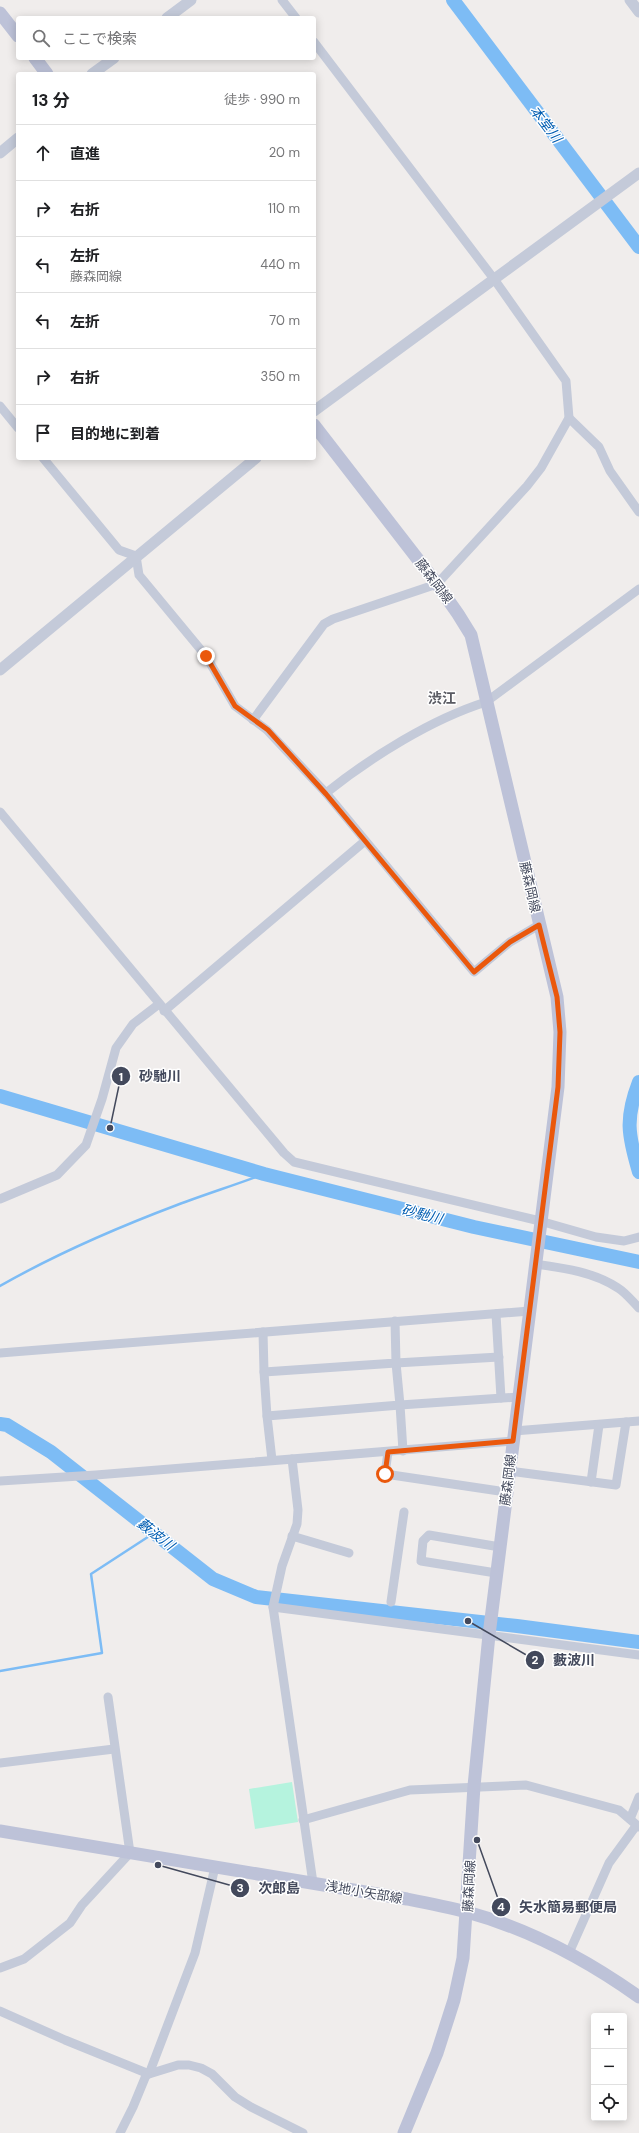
<!DOCTYPE html>
<html lang="ja">
<head>
<meta charset="utf-8">
<style>
	body { margin:0; font-family:"DM Sans","Noto Sans JP",sans-serif; background:#f2f2f2; color:#202124 }
	.controls { position:absolute; right:12px; bottom:12px; display:grid; overflow:hidden; border-radius:4px; box-shadow:0 2px 10px #0003 }
	.controls button { width:36px; height:36px; display:grid; place-items:center; padding:0; border:0; border-bottom:1px solid #e0e0e0; background:#fff; color:#202124; font:20px sans-serif }
	.stop { position:absolute; width:12px; height:12px; margin:-9px; border:3px solid #ea580c; border-radius:50%; background:#fff }
	.stop.end { background:#ea580c; border-color:#fff; box-shadow:0 1px 4px #0008 }
	.list { margin:0; padding:0; list-style:none }
	h2 { display:flex; justify-content:space-between; align-items:center; height:52px; margin:0; padding:0 16px; font-size:17px }
	h2 small { font-size:13px; font-weight:400; color:#757577 }
	.list li { display:grid; grid-template-columns:26px 1fr auto; gap:12px; align-items:center; box-sizing:border-box; height:56px; padding:0 16px; border-top:1px solid #e0e0e0 }
	.list b { display:block; font-size:15px; white-space:nowrap }
	.list p { margin:0; font-size:13px; white-space:nowrap; color:#757577 }
	.list em { font-size:13px; font-style:normal; color:#757577 }
	.icon { flex:none; width:22px; height:22px; fill:none; stroke:currentColor; stroke-width:2; stroke-linecap:round; stroke-linejoin:round }
	.map { position:relative; flex:none; width:639px; height:2133px; overflow:hidden }
	.search { position:absolute; background:#fff; box-shadow:0 2px 10px #0003; left:16px; top:16px; width:300px; height:44px; display:flex; align-items:center; gap:10px; box-sizing:border-box; padding:0 14px; border-radius:4px; color:#757577; font-size:15px }
	.panel { position:absolute; background:#fff; box-shadow:0 2px 10px #0003; left:16px; top:72px; width:300px; height:388px; border-radius:4px }
	.map>svg:first-child { display:block }
	.green { fill:#b5f3de }
	.lines { fill:none; stroke-linecap:round; stroke-linejoin:round }
	.stream { stroke:#7dbcf5; stroke-width:2.5 }
	.river { stroke:#7dbcf5; stroke-width:14 }
	.minor { stroke:#c4cad9; stroke-width:9 }
	.tertiary { stroke:#c4cad9; stroke-width:11 }
	.secondary { stroke:#bdc2d8; stroke-width:13 }
	.route { stroke:#ea580c; stroke-width:5 }
	.labels { text-anchor:middle; dominant-baseline:central; stroke-width:3; stroke-linejoin:round; paint-order:stroke }
	.street-label { font-size:13px; fill:#43495c; stroke:#fff }
	.water-label { font-size:14px; font-style:italic; fill:#005db2; stroke:#fff }
	.neighbourhood-label { font-size:14px; font-weight:bold; fill:#595a62; stroke:#fff }
	.leader { fill:none; stroke:#43495c; stroke-width:1.5 }
	.callout-dot { fill:#43495c; stroke:#fff; stroke-width:1.5 }
	.mark-label { font-size:12px; text-anchor:middle; font-weight:bold; fill:#fff }
	.callout-label { font-size:14px; text-anchor:middle; font-weight:bold; fill:#43495c; stroke:#fff; stroke-width:3; stroke-linejoin:round; paint-order:stroke }
</style>
</head>
<body>
<div class="map">
<svg width="639" height="2133" viewBox="0 0 639 2133">
	<rect width="100%" height="100%" fill="#f0edec"/>
	<path class="green" d="M292 1782 298 1822 255 1829 249 1789Z"/>
	<g class="lines">
		<g class="stream">
			<path d="M0 1286C56 1254 116 1228 177 1205 206 1194 235 1185 264 1174"/>
			<path d="M0 1671 102 1653 91 1574 154 1533"/>
		</g>
		<g class="river">
			<path d="M453 0 639 247"/>
			<path d="M639 1082C625 1118 628 1135 639 1172"/>
			<path d="M0 1096 264 1174 474 1227 639 1262"/>
			<path d="M0 1424 7 1425 51 1452 213 1579 256 1597 517 1626 639 1642"/>
		</g>
		<g class="minor">
			<path d="M282 0 296 18"/>
			<path d="M0 406 18 428"/>
			<path d="M569 418 599 447 610 471 639 512"/>
			<path d="M43 458 119 550 136 556 139 575 206 656 235 706 267 730 326 793 474 972 510 942 539 925"/>
			<path d="M253 720 324 624 333 619 437 584 527 486 541 468 569 418 566 381 494 279 314 42"/>
			<path d="M326 793C371 757 432 719 486 702L639 589"/>
			<path d="M0 812 284 1153 294 1162 540 1221 596 1237 624 1241 639 1237"/>
			<path d="M164 1011 365 841"/>
			<path d="M0 1199 57 1175 86 1145 102 1099 116 1048 133 1024 159 1004"/>
			<path d="M535 1264C564 1268 594 1272 618 1288 626 1293 632 1301 639 1308"/>
			<path d="M496 1314 501 1398"/>
			<path d="M263 1332 264 1372"/>
			<path d="M0 1353 530 1311"/>
			<path d="M267 1416 264 1372 396 1363 395 1321"/>
			<path d="M514 1431 639 1421"/>
			<path d="M403 1451 400 1405 518 1397"/>
			<path d="M388 1452 385 1474 506 1492"/>
			<path d="M292 1459 298 1510 297 1524 282 1566 273 1607 313 1883"/>
			<path d="M272 1460 267 1416 400 1405 396 1363 499 1357"/>
			<path d="M509 1471 616 1485 626 1422"/>
			<path d="M0 1481 96 1475 513 1441"/>
			<path d="M591 1482 599 1425"/>
			<path d="M292 1536 349 1553"/>
			<path d="M496 1573 421 1561 423 1541 429 1535 500 1547"/>
			<path d="M391 1602 404 1512"/>
			<path d="M273 1607 639 1655"/>
			<path d="M0 1763 114 1749"/>
			<path d="M630 1819 639 1797"/>
			<path d="M303 1820 410 1790 526 1785 619 1810 639 1827"/>
			<path d="M569 1953 609 1863 636 1826"/>
			<path d="M0 1968 24 1959 70 1923 82 1905 130 1853 108 1697"/>
			<path d="M0 2011 65 2040 149 2074 178 2065H189L201 2068 212 2074 235 2097 251 2107 303 2133"/>
			<path d="M149 2074 195 1953 215 1867"/>
			<path d="M120 2133 133 2107 147 2073"/>
		</g>
		<g class="tertiary">
			<path d="M630 0 639 12"/>
			<path d="M167 18 191 0"/>
			<path d="M92 74 114 58"/>
			<path d="M0 153 18 138"/>
			<path d="M314 411 639 173"/>
			<path d="M0 670 256 458"/>
		</g>
		<g class="secondary">
			<path d="M0 13 18 36"/>
			<path d="M35 58 47 74"/>
			<path d="M314 425 437 584 458 614 471 635 557 997 560 1032 558 1087 489 1635 474 1786 463 1958 454 2000 437 2053 404 2133"/>
			<path d="M0 1831 407 1899C427 1903 447 1907 467 1912 529 1929 587 1960 639 1997"/>
		</g>
	</g>
	<g class="lines">
		<path class="route" d="M206 656 235 706 268 730 326 794 474 972 510 942 539 925 557 997 560 1032 558 1087 513 1441 388 1452 385 1474"/>
	</g>
	<g class="labels">
		<g class="street-label">
			<text transform="translate(434 581) rotate(53)">藤森岡線</text>
			<text transform="translate(530 887) rotate(77)">藤森岡線</text>
			<text transform="translate(508 1480) rotate(-83)">藤森岡線</text>
			<text transform="translate(469 1886) rotate(-87)">藤森岡線</text>
			<text transform="translate(364 1892) rotate(10)">浅地小矢部線</text>
		</g>
		<g class="water-label">
			<text transform="translate(546 124) rotate(53)">本堂川</text>
			<text transform="translate(422 1214) rotate(14)">砂馳川</text>
			<text transform="translate(156 1534) rotate(38)">藪波川</text>
		</g>
		<g class="neighbourhood-label">
			<text x="442" y="698">渋江</text>
		</g>
	</g>
	<path class="leader" d="M110 1128L121 1076M468 1621L535 1660M158 1865L240 1888M477 1840L501 1907"/>
	<g class="callout-dot">
		<circle cx="110" cy="1128" r="4"/>
		<circle cx="468" cy="1621" r="4"/>
		<circle cx="158" cy="1865" r="4"/>
		<circle cx="477" cy="1840" r="4"/>
		<circle cx="121" cy="1076" r="10"/>
		<circle cx="535" cy="1660" r="10"/>
		<circle cx="240" cy="1888" r="10"/>
		<circle cx="501" cy="1907" r="10"/>
	</g>
	<g class="mark-label">
		<text x="121" y="1081">1</text>
		<text x="535" y="1664">2</text>
		<text x="240" y="1892">3</text>
		<text x="501" y="1911">4</text>
	</g>
	<g class="callout-label">
		<text x="160" y="1081">砂馳川</text>
		<text x="574" y="1665">藪波川</text>
		<text x="279" y="1893">次郎島</text>
		<text x="568" y="1912">矢水簡易郵便局</text>
	</g>
</svg>
<div class="controls">
<button>+</button>
<button>−</button>
<button><svg class="icon" aria-label="locate" viewBox="0 0 24 24"><circle cx="12" cy="12" r="6"/><path d="M12 2v4M12 18v4M2 12h4M18 12h4"/></svg></button>
</div>
<div class="stop" style="left:385px;top:1474px"></div>
<div class="stop end" style="left:206px;top:656px"></div>
<div class="search"><svg class="icon" aria-label="search" viewBox="0 0 24 24"><circle cx="10" cy="10" r="6"/><path d="M15 15l6 6"/></svg>ここで検索</div>
<section class="panel">
<h2>13 分<small>徒歩 · 990 m</small></h2>
<ul class="list">
<li><svg class="icon" aria-label="ahead" viewBox="0 0 24 24"><path d="M12 20V5M6 11l6-6 6 6"/></svg><div><b>直進</b></div><em>20 m</em></li>
<li><svg class="icon" aria-label="right" viewBox="0 0 24 24"><path d="M7 20v-9h11M14 6l5 5-5 5"/></svg><div><b>右折</b></div><em>110 m</em></li>
<li><svg class="icon" aria-label="left" viewBox="0 0 24 24"><path d="M17 20v-9H6M10 6l-5 5 5 5"/></svg><div><b>左折</b><p>藤森岡線</p></div><em>440 m</em></li>
<li><svg class="icon" aria-label="left" viewBox="0 0 24 24"><path d="M17 20v-9H6M10 6l-5 5 5 5"/></svg><div><b>左折</b></div><em>70 m</em></li>
<li><svg class="icon" aria-label="right" viewBox="0 0 24 24"><path d="M7 20v-9h11M14 6l5 5-5 5"/></svg><div><b>右折</b></div><em>350 m</em></li>
<li><svg class="icon" aria-label="arrive" viewBox="0 0 24 24"><path d="M6 21V4h12l-3 4 3 4H6"/></svg><div><b>目的地に到着</b></div></li>
</ul>
</section>
</div>
</body>
</html>
